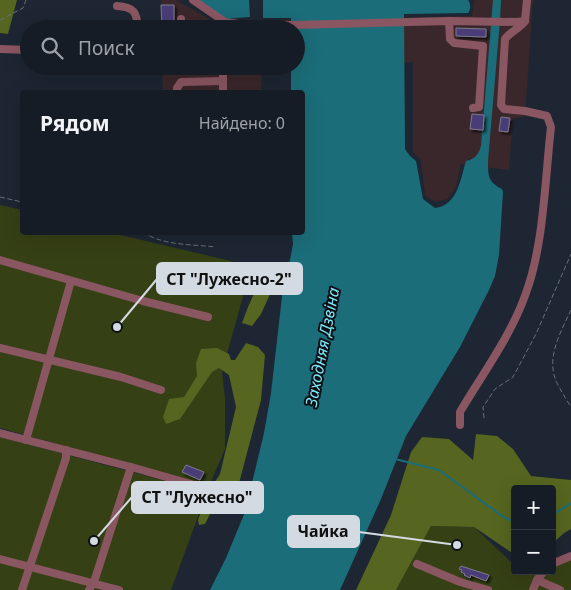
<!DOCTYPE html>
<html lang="ru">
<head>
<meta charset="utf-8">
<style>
	body { margin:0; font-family:"Noto Sans",sans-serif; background:#1f252e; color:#f1f3f6 }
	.controls { position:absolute; right:15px; bottom:15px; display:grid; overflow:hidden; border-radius:5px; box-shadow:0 5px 20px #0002 }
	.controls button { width:45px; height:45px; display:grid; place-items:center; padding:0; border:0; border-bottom:1px solid #353a43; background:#161c26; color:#f1f3f6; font:25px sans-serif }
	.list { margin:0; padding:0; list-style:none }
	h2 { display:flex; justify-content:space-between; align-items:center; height:65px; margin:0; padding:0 20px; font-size:21px }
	h2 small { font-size:16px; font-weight:400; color:#9ea1a7 }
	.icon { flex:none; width:28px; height:28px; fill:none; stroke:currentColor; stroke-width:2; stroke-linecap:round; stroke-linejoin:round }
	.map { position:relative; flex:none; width:571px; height:590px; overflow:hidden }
	.search { position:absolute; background:#161c26; box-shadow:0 5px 20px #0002; left:20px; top:20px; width:285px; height:55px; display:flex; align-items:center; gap:12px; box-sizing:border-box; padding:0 18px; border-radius:28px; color:#9ea1a7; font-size:19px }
	.panel { position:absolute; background:#161c26; box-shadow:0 5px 20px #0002; left:20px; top:90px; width:285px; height:145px; border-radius:5px }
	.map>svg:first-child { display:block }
	.industrial { fill:#3a272b }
	.green { fill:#364015 }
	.forest { fill:#56651f }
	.water { fill:#1b6d79 }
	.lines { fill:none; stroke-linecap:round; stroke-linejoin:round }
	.stream { stroke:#1b6d79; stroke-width:2 }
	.building { fill:#4a3c77; stroke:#7c7a8a; filter:url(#shadow) }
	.path { stroke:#68707b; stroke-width:1; stroke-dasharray:5 2.5; stroke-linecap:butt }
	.minor { stroke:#8a5661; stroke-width:8 }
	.labels { text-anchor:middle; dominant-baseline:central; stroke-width:4; stroke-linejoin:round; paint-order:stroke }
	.water-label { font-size:16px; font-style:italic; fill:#7ee8f9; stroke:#0b0f14 }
	.leader { fill:none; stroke:#d4dae2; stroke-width:2 }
	.callout-dot { fill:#d4dae2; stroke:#0b0f14; stroke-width:2 }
	.callout { fill:#d4dae2; stroke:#d4dae2; stroke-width:2 }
	.callout-label { font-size:16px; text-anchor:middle; font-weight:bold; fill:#111 }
</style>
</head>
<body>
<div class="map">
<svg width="571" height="590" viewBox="0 0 571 590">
	<defs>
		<filter id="shadow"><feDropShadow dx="2.5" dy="2.5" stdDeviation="1" flood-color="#0009"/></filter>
	</defs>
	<rect width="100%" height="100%" fill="#1d2632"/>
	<g class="industrial">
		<path d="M161 0H176L220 25 283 20 472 16 474 0H533L525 117 513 118 509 170 461 164 456 187 448 199 435 202 425 195 421 160 413 152V62L296 66V29H162Z"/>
		<path d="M162 66H290L262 67 261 92H163Z"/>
	</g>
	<g class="green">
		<path d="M0 205 22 210V232L112 233 231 261 247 282 222 372 225 398V449L209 486 0 428Z"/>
		<path d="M0 437 207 492 171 590H0Z"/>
		<path d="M431 526 474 527 511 562 515 564V571H552V560L571 553V590H396Z"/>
	</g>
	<g class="forest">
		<path d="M0 0H17L8 34 0 33Z"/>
		<path d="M269 274H275L277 279 261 314 252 326 242 323C249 304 254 289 269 274Z"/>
		<path d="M246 343 258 347 265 355 261 400 233 506 222 512 210 514 205 524 199 525 198 520 208 493 220 474 236 407 229 375 219 368 212 372 180 419 166 424 163 417 169 399 184 397 197 376 196 363 201 349 217 348 229 354 231 360H235Z"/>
		<path d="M476 434 497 436 513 449 531 476 571 480V529L564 533 552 544V489H515V555L474 527 431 526 396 590H356L391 515 411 452 422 437 449 439 473 460Z"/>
	</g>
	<g class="water">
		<path d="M197 0H249L250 17 224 19Z"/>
		<path d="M263 0H468C471 4 471 9 468 13L404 14 405 149 410 156 416 161 423 199 435 208C458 205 460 180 466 161 475 159 478 155 481 146L493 0H501L500 21 488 161C488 176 488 182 502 189L503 192 499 255 495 276 489 290 460 347 406 436 381 499 340 590H210L226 558 245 512 264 433 271 393 284 279 290 260 293 244 292 233 302 232V92H291V66H296V29H291V18H263Z"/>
	</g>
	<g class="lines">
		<g class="stream">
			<path d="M395 459 439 470 502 516 515 522"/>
			<path d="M552 515 571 503"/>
		</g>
	</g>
	<g class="building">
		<path d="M161 5H174V29H162Z"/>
		<path d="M456 28 486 29V37L456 36Z"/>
		<path d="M472 114 484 115 483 130 470 129Z"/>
		<path d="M501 117 510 118 508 132 499 131Z"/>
		<path d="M186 465 204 472 200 480 182 472Z"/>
		<path d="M461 566 489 575 486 581 471 575 470 578 464 575 465 574 461 572 462 570 459 569Z"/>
	</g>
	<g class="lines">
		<g class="path">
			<path d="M0 20 23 8 26 0"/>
			<path d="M0 197 22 202"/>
			<path d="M143 232C163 246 192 244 215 247"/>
			<path d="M571 310C561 331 545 359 557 383 561 391 566 399 571 407"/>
			<path d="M484 418 483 407 495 389 513 377 536 334 571 254"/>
		</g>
		<g class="minor">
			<path d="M193 0 225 22 252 26"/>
			<path d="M117 6C134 7 137 12 138 29"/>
			<path d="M181 19V29"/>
			<path d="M449 21 450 39 454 43 483 46 479 107 473 108"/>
			<path d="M248 29 252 26 449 21 517 22 525 21 527 0"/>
			<path d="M0 49 29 50"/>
			<path d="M223 66V92"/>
			<path d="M177 92V88L181 82 223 81"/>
			<path d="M0 260 143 301 208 317"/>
			<path d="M0 348 121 377 161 390"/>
			<path d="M460 425V412C483 373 511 336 526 293 544 244 545 179 551 127L547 116 525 111 504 109 501 105 505 39C510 32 519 29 525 21"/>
			<path d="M0 433 131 467 205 488"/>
			<path d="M26 440 71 281"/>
			<path d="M0 559 119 590"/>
			<path d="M417 564 460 582 488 590"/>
			<path d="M552 564 571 556"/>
			<path d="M537 580 560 590"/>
			<path d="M22 590 66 458V450"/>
			<path d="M89 590 94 582 131 467"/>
			<path d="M533 590 537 580 544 571"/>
		</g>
	</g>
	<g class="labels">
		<g class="water-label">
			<text transform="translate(322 347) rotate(-79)">Заходняя Дзвіна</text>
		</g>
	</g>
	<path class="leader" d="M117 327L157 279M94 541L132 497M457 545L359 532"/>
	<g class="callout-dot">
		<circle cx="117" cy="327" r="5"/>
		<circle cx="94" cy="541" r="5"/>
		<circle cx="457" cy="545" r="5"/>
	</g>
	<g class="callout">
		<rect x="157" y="263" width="145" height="31" rx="5"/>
		<rect x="132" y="482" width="131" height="31" rx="5"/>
		<rect x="288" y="516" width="71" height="31" rx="5"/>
	</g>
	<g class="callout-label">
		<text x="229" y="285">СТ "Лужесно-2"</text>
		<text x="197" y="503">СТ "Лужесно"</text>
		<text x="323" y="537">Чайка</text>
	</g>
</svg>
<div class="controls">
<button>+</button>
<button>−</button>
</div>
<div class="search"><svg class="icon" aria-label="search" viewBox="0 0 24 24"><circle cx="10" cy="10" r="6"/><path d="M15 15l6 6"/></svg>Поиск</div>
<section class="panel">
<h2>Рядом<small>Найдено: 0</small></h2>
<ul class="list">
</ul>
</section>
</div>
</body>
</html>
